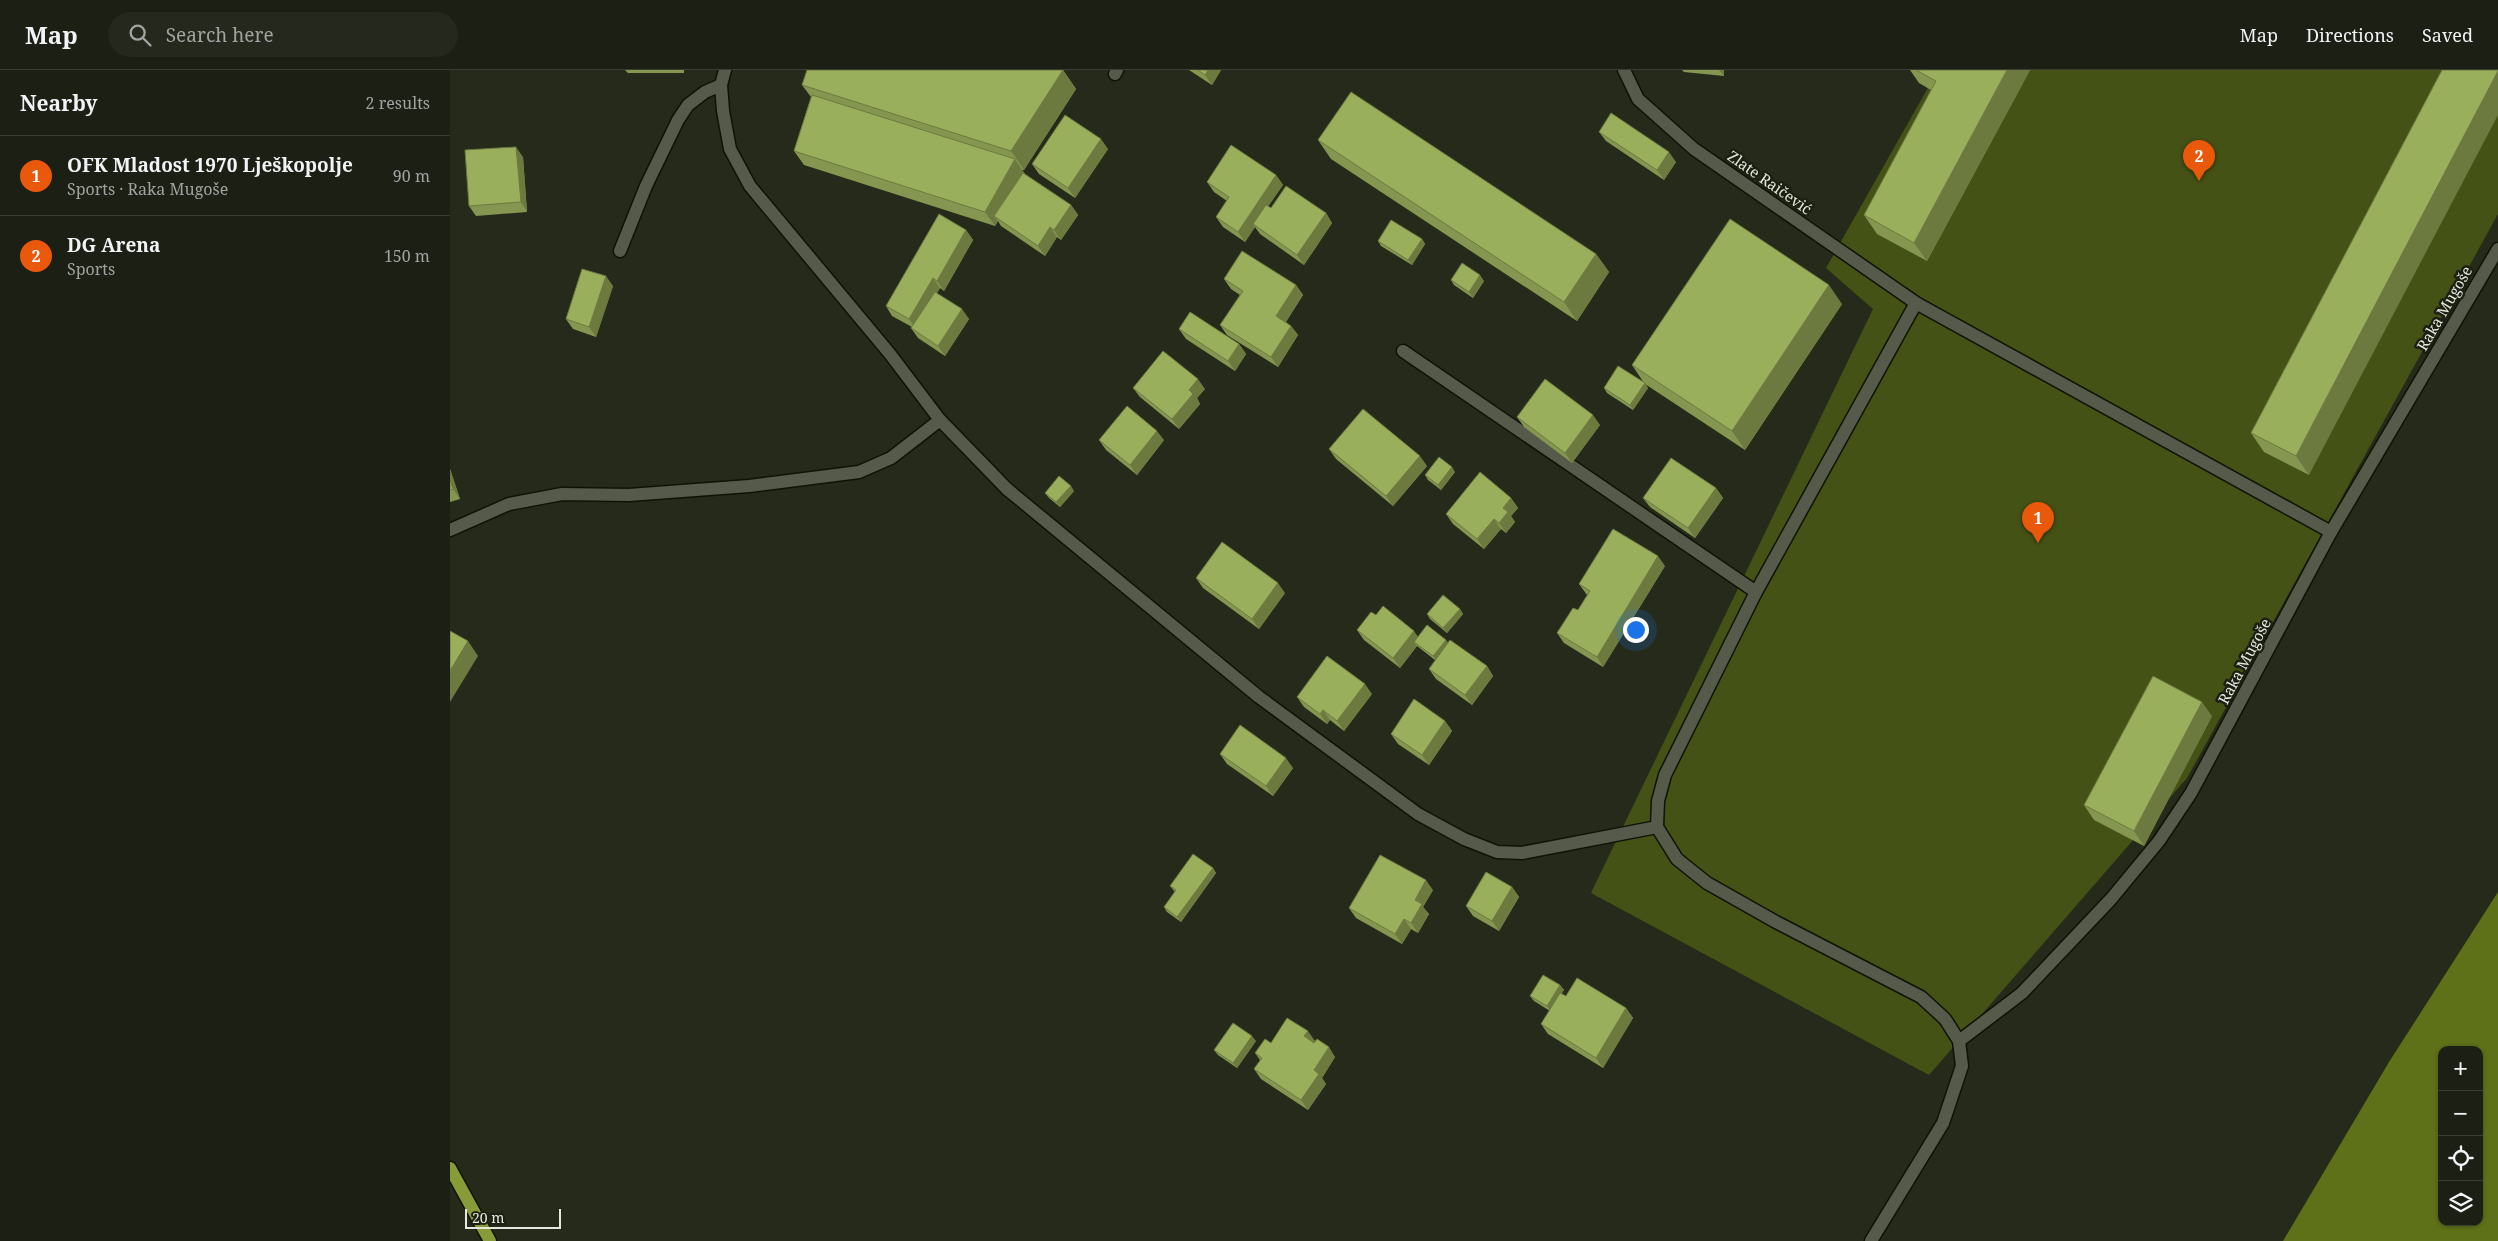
<!DOCTYPE html>
<html lang="en">
<head>
<meta charset="utf-8">
<style>
	body { margin:0; font-family:"Noto Serif",serif; background:#25281d; color:#f1f3f6 }
	.controls { position:absolute; right:15px; bottom:15px; display:grid; overflow:hidden; border-radius:10px; box-shadow:0 1px 4px #0004 }
	.controls button { width:45px; height:45px; display:grid; place-items:center; padding:0; border:0; border-bottom:1px solid #3a3e34; background:#1c2014; color:#f1f3f6; font:25px sans-serif }
	.scale { position:absolute; left:15px; bottom:12px; width:96px; box-sizing:border-box; padding-left:5px; border:2px solid #e5e8df; border-top:0; font-size:14px; line-height:18px; white-space:nowrap; color:#e5e8df; -webkit-text-stroke:4px #1c2012; paint-order:stroke }
	.you { position:absolute; left:1185px; top:559px; width:18px; height:18px; margin:-12px; border:4px solid #fff; border-radius:50%; background:#1a73e8; box-shadow:0 0 0 8px #1a73e833 }
	.badge { display:grid; place-items:center; width:32px; height:32px; border-radius:50%; background:#ea580c; color:#fff; font-size:16px; font-weight:700 }
	.pin { position:absolute; translate:-50% -41px; filter:drop-shadow(0 1px 2px #0008) }
	.pin::after { content:''; position:absolute; top:26px; width:18px; height:15px; background:inherit; clip-path:polygon(0 0,100% 0,50% 100%) }
	.list { margin:0; padding:0; list-style:none }
	h2 { display:flex; justify-content:space-between; align-items:center; height:65px; margin:0; padding:0 20px; font-size:21px }
	h2 small { font-size:16px; font-weight:400; color:#a0a3a0 }
	.list li { display:grid; grid-template-columns:32px 1fr auto; gap:15px; align-items:center; box-sizing:border-box; height:80px; padding:0 20px; border-top:1px solid #3a3e34 }
	.list b { display:block; font-size:19px; white-space:nowrap }
	.list p { margin:0; font-size:16px; white-space:nowrap; color:#a0a3a0 }
	.list em { font-size:16px; font-style:normal; color:#a0a3a0 }
	.icon { flex:none; width:28px; height:28px; fill:none; stroke:currentColor; stroke-width:2; stroke-linecap:round; stroke-linejoin:round }
	.map { position:relative; flex:none; width:2048px; height:1171px; overflow:hidden }
	header { display:flex; align-items:center; gap:30px; box-sizing:border-box; height:70px; padding:0 25px; background:#1c2014; border-bottom:1px solid #3a3e34 }
	header strong { font-size:24px }
	nav { display:flex; gap:28px; margin-inline-start:auto; font-size:18px }
	.search { width:350px; height:45px; background:#25281d; display:flex; align-items:center; gap:12px; box-sizing:border-box; padding:0 18px; border-radius:28px; color:#a0a3a0; font-size:19px }
	main { display:flex }
	aside { flex:1; background:#1c2014 }
	.map>svg:first-child { display:block }
	.green { fill:#455215 }
	.water { fill:#5e7018; fill-rule:evenodd }
	.lines { fill:none; stroke-linecap:round; stroke-linejoin:round }
	.minor-casing { stroke:#0f1205; stroke-width:15 }
	.major-casing { stroke:#0f1205; stroke-width:15 }
	.minor { stroke:#565a4a; stroke-width:12 }
	.major { stroke:#879b39; stroke-width:12 }
	.wall { fill:#84964f }
	.shaded-wall { fill:#6c7a40 }
	.building { fill:#9aaf5c; stroke:#6c7a40 }
	.labels { text-anchor:middle; dominant-baseline:central; stroke-width:5; stroke-linejoin:round; paint-order:stroke }
	.street-label { font-size:15px; fill:#e5e8df; stroke:#1c2012 }
</style>
</head>
<body>
<header>
<strong>Map</strong>
<div class="search"><svg class="icon" aria-label="search" viewBox="0 0 24 24"><circle cx="10" cy="10" r="6"/><path d="M15 15l6 6"/></svg>Search here</div>
<nav><a>Map</a><a>Directions</a><a>Saved</a></nav>
</header>
<main>
<aside>
<h2>Nearby<small>2 results</small></h2>
<ul class="list">
<li><span class="badge">1</span><div><b>OFK Mladost 1970 Lješkopolje</b><p>Sports · Raka Mugoše</p></div><em>90 m</em></li>
<li><span class="badge">2</span><div><b>DG Arena</b><p>Sports</p></div><em>150 m</em></li>
</ul>
</aside>
<div class="map">
<svg width="2048" height="1171" viewBox="0 0 2048 1171">
	<rect width="100%" height="100%" fill="#252a1b"/>
	<path class="green" d="M1488 0H2048V144L1737 708 1479 1005 1141 823 1423 239 1376 198Z"/>
	<path class="water" d="M2048 822V1171H1833L1939 992ZM1992 980H2029V1152H1992Z"/>
	<g class="lines">
		<defs>
			<g id="minor">
				<path d="M275 0 271 15 273 41 280 79 300 116 440 284 490 350 557 419 809 627 968 744 1014 769 1047 782 1072 783 1207 757"/>
				<path d="M1174 0 1188 29 1244 79 1466 233 1881 462"/>
				<path d="M665 4 667 0"/>
				<path d="M170 181 196 116 228 50 238 35 255 22 271 15"/>
				<path d="M953 281 1306 522"/>
				<path d="M0 460 59 434 112 424 179 425 299 416 409 402 441 388 490 350"/>
				<path d="M1509 971 1572 923 1661 829 1709 771 1741 723 1881 462 2048 179"/>
				<path d="M1421 1171 1493 1053 1512 996 1509 971 1495 949 1471 927 1326 852 1257 813 1227 789 1207 757 1208 731 1215 705 1306 522 1466 233"/>
			</g>
			<path id="major" d="M0 1098 40 1171"/>
		</defs>
		<use href="#minor" class="minor-casing"/>
		<use href="#major" class="major-casing"/>
		<use href="#minor" class="minor"/>
		<use href="#major" class="major"/>
	</g>
	<g class="wall">
		<path d="M175 0H234V3H178Z"/>
		<path d="M613 0 626 19 574 100H572L575 104 621 135 628 145 611 170 607 167 595 186 551 156 548 151 545 156 354 95 344 81 361 27 352 15Z"/>
		<path d="M739 0H771L762 15Z"/>
		<path d="M1232 0H1274V6L1234 2Z"/>
		<path d="M1460 0H1580L1477 191 1427 164 1414 145 1481 20 1469 13Z"/>
		<path d="M1992 0 1859 405 1814 382 1801 363Z"/>
		<path d="M1149 62 1226 92 1214 110 1156 71Z"/>
		<path d="M868 70 1146 184 1159 202 1127 251 881 89Z"/>
		<path d="M658 79 625 128 589 104 582 94Z"/>
		<path d="M73 87 77 142 26 146 19 136Z"/>
		<path d="M826 105 833 115 818 136 821 138 876 143 882 153 854 195 810 164 805 157 795 172 773 157 766 147 777 131 764 122 757 112Z"/>
		<path d="M516 160 523 170 494 221 490 218 487 223 519 249 495 286 468 268 461 258 462 257 442 246 436 236Z"/>
		<path d="M972 169 975 174 962 195 931 176 928 171Z"/>
		<path d="M774 209 846 215 853 225 836 252 841 256 848 265 828 297 777 265 770 255 790 225 781 219Z"/>
		<path d="M1001 210 1034 211 1023 228 1004 215Z"/>
		<path d="M163 216 146 267 123 259 116 249Z"/>
		<path d="M1392 234 1295 380 1195 314 1198 318 1183 340 1157 323 1154 318 1194 313 1182 295Z"/>
		<path d="M729 259 789 274 796 284 785 301 736 269Z"/>
		<path d="M683 318 755 319 747 328 750 334 729 359 690 327Z"/>
		<path d="M1067 347 1150 355 1122 393 1074 357Z"/>
		<path d="M649 370H714L687 405 656 380Z"/>
		<path d="M879 379 977 396 943 436 886 389Z"/>
		<path d="M0 399 10 429 0 432Z"/>
		<path d="M1005 402 991 420 978 410 975 405Z"/>
		<path d="M1266 418 1273 428 1245 468 1200 437 1193 428Z"/>
		<path d="M624 421 610 437 599 428 595 423Z"/>
		<path d="M1061 428 1068 438 1061 446 1065 452 1056 463 1051 459 1034 479 1003 454 996 444Z"/>
		<path d="M1215 496 1153 597 1114 573 1107 563 1128 540 1137 525 1129 514Z"/>
		<path d="M746 508 835 523 809 559 753 518Z"/>
		<path d="M1010 539 1013 544 997 563 980 549 977 544Z"/>
		<path d="M926 545 968 567 998 573 1037 596 1043 606 1022 635 986 609 979 599 985 590 967 576 950 598 914 570 907 560Z"/>
		<path d="M922 624 894 661 880 650 877 654 854 637 847 627Z"/>
		<path d="M1762 646 1694 776 1644 750 1634 735Z"/>
		<path d="M995 651 1002 661 979 695 948 674 941 664Z"/>
		<path d="M770 684 843 698 823 726 777 694Z"/>
		<path d="M763 798 766 803 731 852 717 842 714 837 725 822 720 816Z"/>
		<path d="M1062 817 1069 827 1049 861 1023 846 1016 836Z"/>
		<path d="M983 820 973 837 979 844 968 863 961 859 952 874 906 848 899 838Z"/>
		<path d="M1110 915 1114 920 1111 924 1116 926 1176 938 1183 948 1153 998 1098 964 1091 954 1100 941 1084 931 1080 926Z"/>
		<path d="M806 971 787 998 768 985 764 980Z"/>
		<path d="M865 971 864 973 885 987 872 1008 876 1014 858 1040 811 1009 804 999 810 990 805 983 821 973Z"/>
	</g>
	<g class="shaded-wall">
		<path d="M613 0 626 19 574 100 561 81Z"/>
		<path d="M758 0H771L762 15 755 5Z"/>
		<path d="M1269 0H1274V6Z"/>
		<path d="M1557 0H1580L1477 191 1464 173Z"/>
		<path d="M2048 1V45L1859 405 1846 386Z"/>
		<path d="M651 69 658 79 625 128 618 118Z"/>
		<path d="M66 77 73 87 77 142 71 132Z"/>
		<path d="M1219 82 1226 92 1214 110 1207 100Z"/>
		<path d="M565 89 575 104 549 149 544 146 548 151 545 156 535 142Z"/>
		<path d="M826 105 833 115 805 156 803 154 805 157 795 172 788 162Z"/>
		<path d="M621 135 628 145 611 170 604 160Z"/>
		<path d="M876 143 882 153 854 195 847 185Z"/>
		<path d="M600 157 607 167 595 186 588 176Z"/>
		<path d="M516 160 523 170 494 221 487 211Z"/>
		<path d="M972 169 975 174 962 195 958 190Z"/>
		<path d="M1146 184 1159 202 1127 251 1114 232Z"/>
		<path d="M1030 205 1034 211 1023 228 1019 222Z"/>
		<path d="M156 206 163 216 146 267 139 257Z"/>
		<path d="M483 208 490 218 466 259 459 249Z"/>
		<path d="M846 215 853 225 833 256 826 246Z"/>
		<path d="M1379 215 1392 234 1295 380 1282 361Z"/>
		<path d="M512 239 519 249 495 286 488 276Z"/>
		<path d="M841 256 848 265 828 297 821 287Z"/>
		<path d="M789 274 796 284 785 301 778 291Z"/>
		<path d="M748 309 755 319 747 328 750 334 729 359 722 349 739 320Z"/>
		<path d="M1195 313 1198 318 1183 340 1180 335Z"/>
		<path d="M1143 345 1150 355 1122 393 1115 383Z"/>
		<path d="M707 361 714 370 687 405 680 395Z"/>
		<path d="M970 386 977 396 943 436 936 426Z"/>
		<path d="M1002 397 1005 402 991 420 988 415Z"/>
		<path d="M0 399 10 429 3 419 0 410Z"/>
		<path d="M621 416 624 421 610 437 606 432Z"/>
		<path d="M1266 418 1273 428 1245 468 1238 458Z"/>
		<path d="M1061 428 1068 438 1061 446 1065 452 1056 463 1049 453 1053 438Z"/>
		<path d="M1044 449 1051 459 1034 479 1027 469Z"/>
		<path d="M1208 486 1215 496 1153 597 1147 587Z"/>
		<path d="M828 513 835 523 809 559 802 549Z"/>
		<path d="M1010 539 1013 544 997 563 993 558Z"/>
		<path d="M964 561 971 571 964 572 967 576 950 598 943 588Z"/>
		<path d="M996 570 1000 575 986 591 983 586Z"/>
		<path d="M18 571 28 586 0 632V601Z"/>
		<path d="M1037 596 1043 606 1022 635 1015 625Z"/>
		<path d="M915 614 922 624 894 661 887 651Z"/>
		<path d="M1752 632 1762 646 1694 776 1684 761Z"/>
		<path d="M873 640 880 650 877 654 870 644Z"/>
		<path d="M995 651 1002 661 979 695 972 685Z"/>
		<path d="M836 688 843 698 823 726 816 716Z"/>
		<path d="M763 798 766 803 731 852 727 847Z"/>
		<path d="M976 810 983 820 973 837 979 844 968 863 961 853 965 830Z"/>
		<path d="M1062 817 1069 827 1049 861 1042 851Z"/>
		<path d="M954 849 961 859 952 874 945 864Z"/>
		<path d="M1110 915 1114 920 1101 941 1097 936Z"/>
		<path d="M1176 938 1183 948 1153 998 1146 988Z"/>
		<path d="M858 961 865 971 861 976 854 966Z"/>
		<path d="M802 966 806 971 787 998 783 993Z"/>
		<path d="M879 977 885 987 872 1008 876 1014 858 1040 851 1030 864 1000Z"/>
	</g>
	<g class="building">
		<path d="M357 0H613L561 81 352 15Z"/>
		<path d="M748 0H758L755 5Z"/>
		<path d="M1466 0H1557L1464 173 1414 145 1486 11Z"/>
		<path d="M1992 0H2048V1L1846 386 1801 363Z"/>
		<path d="M901 22 1146 184 1114 232 868 70Z"/>
		<path d="M362 25 565 89 535 142 344 81Z"/>
		<path d="M1161 43 1219 82 1207 100 1149 62Z"/>
		<path d="M615 45 651 69 618 118 582 94Z"/>
		<path d="M781 75 826 105 788 162 766 147 779 127 757 112Z"/>
		<path d="M66 77 71 132 19 136 15 80Z"/>
		<path d="M573 103 621 135 604 160 600 157 588 176 544 146Z"/>
		<path d="M836 116 876 143 847 185 803 154 816 135 821 138Z"/>
		<path d="M489 144 516 160 487 211 483 208 459 249 436 236Z"/>
		<path d="M1280 149 1379 215 1282 361 1182 295Z"/>
		<path d="M941 150 972 169 958 190 928 171Z"/>
		<path d="M792 181 846 215 826 246 841 256 821 287 770 255 793 221 774 209Z"/>
		<path d="M1012 193 1030 205 1019 222 1001 210Z"/>
		<path d="M132 199 156 206 139 257 116 249Z"/>
		<path d="M485 222 512 239 488 276 461 258Z"/>
		<path d="M740 242 789 274 778 291 729 259Z"/>
		<path d="M713 281 748 309 739 320 743 324 722 349 683 318Z"/>
		<path d="M1168 296 1195 313 1180 335 1154 318Z"/>
		<path d="M1095 309 1143 345 1115 383 1067 347Z"/>
		<path d="M677 336 707 361 680 395 649 370Z"/>
		<path d="M913 339 970 386 936 426 879 379Z"/>
		<path d="M989 387 1002 397 988 415 975 405Z"/>
		<path d="M1221 388 1266 418 1238 458 1193 428Z"/>
		<path d="M1030 402 1061 428 1053 438 1058 442 1049 453 1044 449 1027 469 996 444Z"/>
		<path d="M609 406 621 416 606 432 595 423Z"/>
		<path d="M0 410 3 419 0 420Z"/>
		<path d="M1163 459 1208 486 1147 587 1107 563 1123 538 1128 540 1140 521 1129 514Z"/>
		<path d="M772 472 828 513 802 549 746 508Z"/>
		<path d="M993 525 1010 539 993 558 977 544Z"/>
		<path d="M933 536 964 561 943 588 907 560 921 542 926 545Z"/>
		<path d="M977 555 996 570 983 586 964 572Z"/>
		<path d="M0 561 18 571 0 601Z"/>
		<path d="M1000 570 1037 596 1015 625 979 599Z"/>
		<path d="M877 586 915 614 887 651 873 640 870 644 847 627Z"/>
		<path d="M1703 606 1752 632 1684 761 1634 735Z"/>
		<path d="M964 629 995 651 972 685 941 664Z"/>
		<path d="M790 655 836 688 816 716 770 684Z"/>
		<path d="M743 784 763 798 727 847 714 837 726 820 720 816Z"/>
		<path d="M930 785 976 810 965 830 972 834 961 853 954 849 945 864 899 838Z"/>
		<path d="M1036 802 1062 817 1042 851 1016 836Z"/>
		<path d="M1093 905 1110 915 1097 936 1080 926Z"/>
		<path d="M1127 908 1176 938 1146 988 1091 954 1110 923 1116 926Z"/>
		<path d="M837 948 858 961 854 966 864 973 867 969 879 977 864 1000 869 1004 851 1030 804 999 812 988 805 983 815 969 821 973Z"/>
		<path d="M783 953 802 966 783 993 764 980Z"/>
	</g>
	<g class="labels">
		<g class="street-label">
			<text transform="translate(1320 112) rotate(35)">Zlate Raičević</text>
			<text transform="translate(1994 238) rotate(-60)">Raka Mugoše</text>
			<text transform="translate(1794 591) rotate(-62)">Raka Mugoše</text>
		</g>
	</g>
</svg>
<div class="controls">
<button>+</button>
<button>−</button>
<button><svg class="icon" aria-label="locate" viewBox="0 0 24 24"><circle cx="12" cy="12" r="6"/><path d="M12 2v4M12 18v4M2 12h4M18 12h4"/></svg></button>
<button><svg class="icon" aria-label="layers" viewBox="0 0 24 24"><path d="M12 4l9 5-9 5-9-5zM3 14l9 5 9-5"/></svg></button>
</div>
<div class="scale">20 m</div>
<div class="you"></div>
<div class="pin badge" style="left:1588px;top:473px">1</div>
<div class="pin badge" style="left:1749px;top:111px">2</div>
</div>
</main>
</body>
</html>
